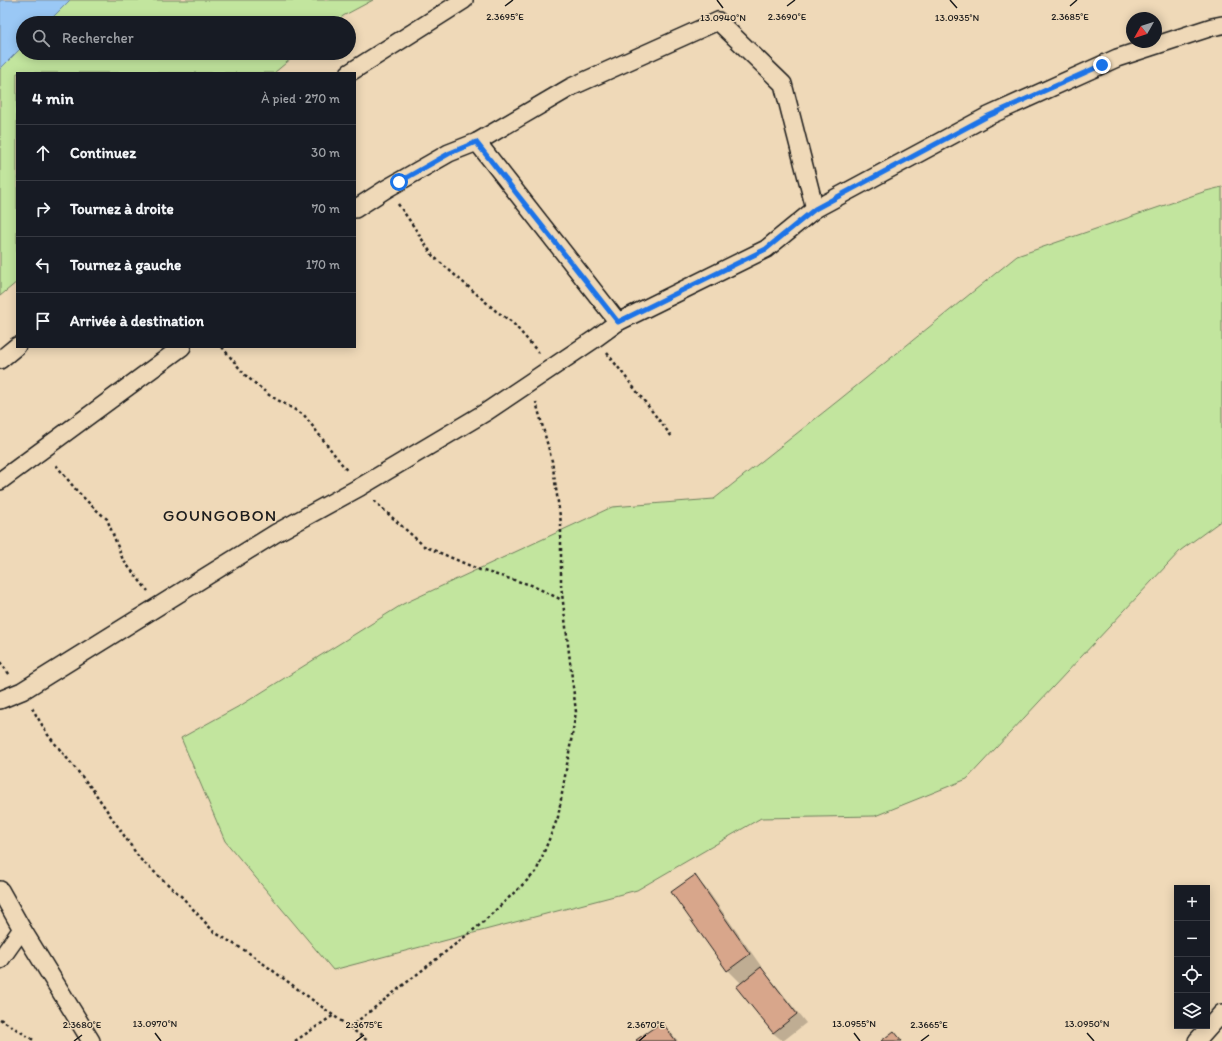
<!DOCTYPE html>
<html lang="fr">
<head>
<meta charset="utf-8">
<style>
	body { margin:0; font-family:Itim,sans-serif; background:#242831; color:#f1f3f6 }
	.controls { position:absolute; right:12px; bottom:12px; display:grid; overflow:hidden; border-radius:0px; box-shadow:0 2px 10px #0003 }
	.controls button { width:36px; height:36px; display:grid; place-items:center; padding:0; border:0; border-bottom:1px solid #363941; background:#171b24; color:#f1f3f6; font:20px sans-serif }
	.compass { position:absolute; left:1126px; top:12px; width:36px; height:36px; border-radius:50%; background:#171b24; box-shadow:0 2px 10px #0003; rotate:231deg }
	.stop { position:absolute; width:12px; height:12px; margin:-9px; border:3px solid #1a73e8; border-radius:50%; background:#fff }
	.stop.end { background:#1a73e8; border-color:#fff; box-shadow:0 1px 4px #0008 }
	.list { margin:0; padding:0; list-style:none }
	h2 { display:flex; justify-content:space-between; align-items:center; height:52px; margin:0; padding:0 16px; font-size:17px }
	h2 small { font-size:13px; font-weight:400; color:#9ea1a6 }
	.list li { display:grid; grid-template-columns:26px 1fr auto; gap:12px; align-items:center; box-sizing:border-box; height:56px; padding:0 16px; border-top:1px solid #363941 }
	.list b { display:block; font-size:15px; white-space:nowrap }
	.list em { font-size:13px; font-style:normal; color:#9ea1a6 }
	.icon { flex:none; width:22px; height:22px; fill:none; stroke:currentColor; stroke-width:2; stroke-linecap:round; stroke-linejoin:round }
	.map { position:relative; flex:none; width:1222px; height:1041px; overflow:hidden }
	.search { position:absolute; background:#171b24; box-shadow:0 2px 10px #0003; left:16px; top:16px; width:340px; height:44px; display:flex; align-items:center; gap:10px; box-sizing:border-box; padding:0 14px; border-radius:22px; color:#9ea1a6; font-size:15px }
	.panel { position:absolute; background:#171b24; box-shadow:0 2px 10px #0003; left:16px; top:72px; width:340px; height:276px; border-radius:0px }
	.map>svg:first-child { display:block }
	.green { fill:#c2e59e; stroke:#6f805d }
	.water { fill:#9ac8f5; stroke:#68839e }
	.shadow { fill:#0003 }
	.building { fill:#d8a68b; stroke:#1c1c1c }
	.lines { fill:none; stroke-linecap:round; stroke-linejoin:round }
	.street-casing { stroke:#1c1c1c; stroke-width:20 }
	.path { stroke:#1c1c1c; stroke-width:2.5; stroke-dasharray:3 3; stroke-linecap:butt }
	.street { stroke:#efd9b8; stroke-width:17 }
	.route { stroke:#1a73e8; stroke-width:5 }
	.ticks { fill:none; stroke:#1c1c1c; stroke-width:1.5 }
	.labels { text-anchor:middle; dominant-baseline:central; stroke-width:3; stroke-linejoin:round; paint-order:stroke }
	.quarter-label { font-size:17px; letter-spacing:1px; fill:#1c1c1c; stroke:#efd9b8 }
	.ticks-label { font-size:10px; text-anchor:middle; fill:#1c1c1c; stroke:#efd9b8; stroke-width:3; stroke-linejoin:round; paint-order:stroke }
</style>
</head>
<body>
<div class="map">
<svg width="1222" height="1041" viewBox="0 0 1222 1041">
	<rect width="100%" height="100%" fill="#efd9b8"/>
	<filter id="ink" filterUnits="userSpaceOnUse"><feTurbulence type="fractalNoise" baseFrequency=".025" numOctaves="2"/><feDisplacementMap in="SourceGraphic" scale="8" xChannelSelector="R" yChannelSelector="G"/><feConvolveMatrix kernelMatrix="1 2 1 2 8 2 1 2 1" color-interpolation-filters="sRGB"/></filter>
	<g filter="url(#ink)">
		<g class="green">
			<path d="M70 0H373L343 16 335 23H47Z"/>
			<path d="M23 46V53H298L274 73H17V282L0 296V69Z"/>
			<path d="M1222 187V520L1181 550 967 779 875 816 761 818 637 890 333 970 225 841 181 738 243 704 403 604 612 507 714 499 839 400 1017 256 1206 191Z"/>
		</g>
		<path class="water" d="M0 0H70L47 23H23V46L0 69Z"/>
		<g class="shadow">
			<path d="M695 877 708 891 763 969 762 970 770 978 806 1023 783 1041 773 1033 742 984 728 970Z"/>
			<path d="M662 1023 678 1041H638Z"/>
		</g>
		<g class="building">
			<path d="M695 875 750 954 727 971 671 892Z"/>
			<path d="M761 967 797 1014 773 1033 736 987Z"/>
			<path d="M662 1022 676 1041H637L636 1040Z"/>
			<path d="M894 1031 902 1041H881Z"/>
		</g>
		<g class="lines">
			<defs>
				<g id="street">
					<path d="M349 73 464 0"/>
					<path d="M477 142 618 322"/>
					<path d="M355 209 386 189 449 153 477 142 571 87 718 21 783 84 815 209"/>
					<path d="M0 360 17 346"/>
					<path d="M0 481 182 347"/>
					<path d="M0 700 22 691 276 533 360 487 486 412 596 338 618 322 766 249 815 209 986 117 1117 58 1212 27 1222 25"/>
					<path d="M0 890 22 929 91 1041"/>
					<path d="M0 960 22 929"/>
					<path d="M1197 1041 1222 1013"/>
				</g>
			</defs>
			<use href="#street" class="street-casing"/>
			<g class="path">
				<path d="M398 204 410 221 433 256 496 311 512 322 539 353"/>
				<path d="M222 347 245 375 269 395 304 415 348 472"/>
				<path d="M607 353 672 437"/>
				<path d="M56 465 77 491 94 508 107 519 123 560 148 591"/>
				<path d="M374 501 424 546 480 570 531 585 562 600"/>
				<path d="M0 662 10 675"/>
				<path d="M32 708 48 735 93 790 140 859 182 897 214 932 249 953 368 1041"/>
				<path d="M0 1019 35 1041"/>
				<path d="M350 1027 481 924 536 872 558 817 576 712 561 585V523L552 461 536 402"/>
				<path d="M295 1041 334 1015"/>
			</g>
			<use href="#street" class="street"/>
		</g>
	</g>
	<g class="lines" filter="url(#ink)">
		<path class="route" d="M399 182 450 153 476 142 618 322 766 249 815 209 986 117 1102 65"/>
	</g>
	<path class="ticks" d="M717 0 723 8M950 0 957 8M505 6 513 0M787 6 795 0M1070 6 1077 0M155 1033 161 1041M854 1033 860 1041M1087 1033 1094 1041M74 1041 82 1035M356 1041 364 1035M639 1041 646 1035M921 1041 929 1035"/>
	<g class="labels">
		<g class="quarter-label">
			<text x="220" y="515">GOUNGOBON</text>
		</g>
	</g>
	<g class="ticks-label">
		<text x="505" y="20">2.3695°E</text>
		<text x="787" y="20">2.3690°E</text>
		<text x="1070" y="20">2.3685°E</text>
		<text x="957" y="21">13.0935°N</text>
		<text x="723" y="21">13.0940°N</text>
		<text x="155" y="1027">13.0970°N</text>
		<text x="854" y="1027">13.0955°N</text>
		<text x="1087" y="1027">13.0950°N</text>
		<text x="82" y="1028">2.3680°E</text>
		<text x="364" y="1028">2.3675°E</text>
		<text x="646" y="1028">2.3670°E</text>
		<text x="929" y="1028">2.3665°E</text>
	</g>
</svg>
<div class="controls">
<button>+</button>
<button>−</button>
<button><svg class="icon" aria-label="locate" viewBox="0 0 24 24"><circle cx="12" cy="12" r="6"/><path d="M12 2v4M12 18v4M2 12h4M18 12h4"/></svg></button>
<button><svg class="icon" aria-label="layers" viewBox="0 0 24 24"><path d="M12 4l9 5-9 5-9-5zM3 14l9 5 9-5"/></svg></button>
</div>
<svg class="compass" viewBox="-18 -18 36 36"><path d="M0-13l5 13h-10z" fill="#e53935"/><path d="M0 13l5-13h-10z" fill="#9ea1a6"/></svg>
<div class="stop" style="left:399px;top:182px"></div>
<div class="stop end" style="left:1102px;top:65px"></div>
<div class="search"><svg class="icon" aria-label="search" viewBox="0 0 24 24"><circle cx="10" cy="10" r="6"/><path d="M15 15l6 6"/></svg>Rechercher</div>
<section class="panel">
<h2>4 min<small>À pied · 270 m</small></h2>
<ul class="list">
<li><svg class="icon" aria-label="ahead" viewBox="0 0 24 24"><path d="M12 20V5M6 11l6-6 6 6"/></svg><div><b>Continuez</b></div><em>30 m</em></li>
<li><svg class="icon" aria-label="right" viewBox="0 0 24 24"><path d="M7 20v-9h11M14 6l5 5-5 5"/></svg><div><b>Tournez à droite</b></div><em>70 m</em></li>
<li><svg class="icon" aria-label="left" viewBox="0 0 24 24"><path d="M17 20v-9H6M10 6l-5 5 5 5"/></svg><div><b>Tournez à gauche</b></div><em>170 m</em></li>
<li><svg class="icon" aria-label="arrive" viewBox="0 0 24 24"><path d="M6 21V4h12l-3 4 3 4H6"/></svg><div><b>Arrivée à destination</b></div></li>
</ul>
</section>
</div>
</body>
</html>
